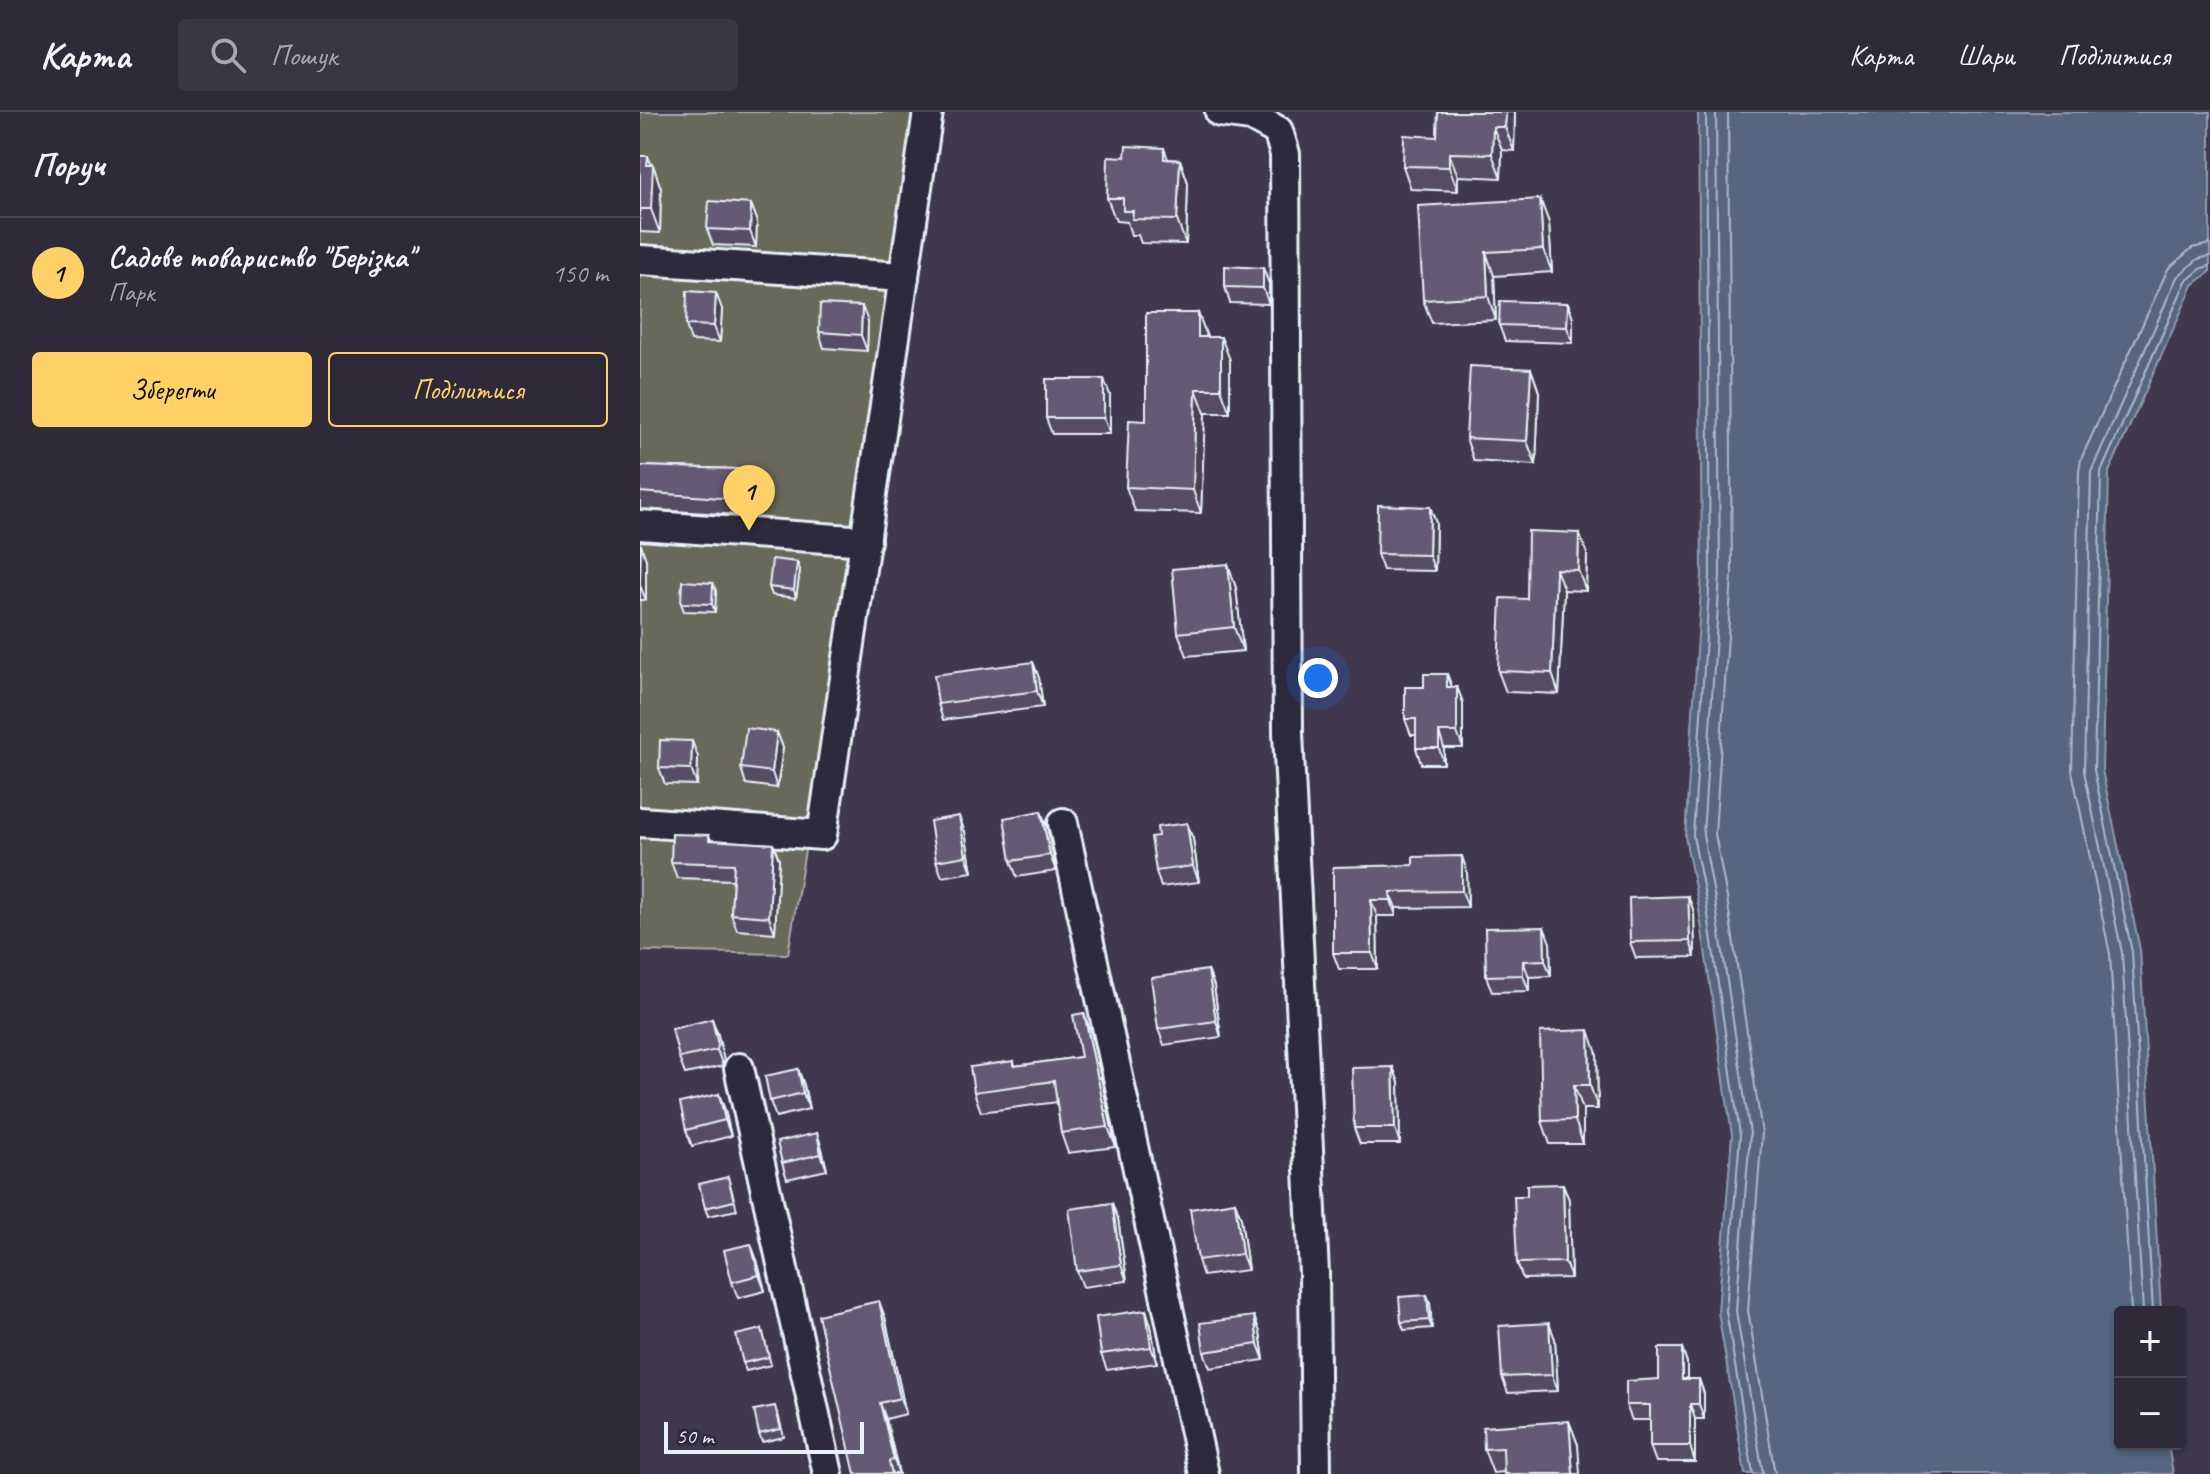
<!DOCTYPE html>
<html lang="uk">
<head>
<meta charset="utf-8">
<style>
	body { margin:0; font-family:Caveat,sans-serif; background:#3b3645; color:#f1f3f6 }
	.controls { position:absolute; right:24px; bottom:24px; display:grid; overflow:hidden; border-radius:8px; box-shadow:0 2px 6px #0004 }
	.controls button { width:72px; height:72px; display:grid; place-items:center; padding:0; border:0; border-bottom:2px solid #4a4654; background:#2f2a3a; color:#f1f3f6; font:40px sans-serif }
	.scale { position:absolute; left:24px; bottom:20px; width:200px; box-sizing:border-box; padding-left:8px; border:4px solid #e8f1f8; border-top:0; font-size:22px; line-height:28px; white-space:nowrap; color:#e8f1f8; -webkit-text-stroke:6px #2f2a3d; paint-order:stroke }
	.you { position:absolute; left:678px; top:566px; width:28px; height:28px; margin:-20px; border:6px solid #fff; border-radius:50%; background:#1a73e8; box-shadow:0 0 0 12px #1a73e833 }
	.badge { display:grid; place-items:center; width:52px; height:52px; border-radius:50%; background:#ffd166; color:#111; font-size:26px; font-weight:700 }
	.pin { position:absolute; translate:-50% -66px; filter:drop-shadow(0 2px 4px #0008) }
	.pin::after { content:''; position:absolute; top:42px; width:28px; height:24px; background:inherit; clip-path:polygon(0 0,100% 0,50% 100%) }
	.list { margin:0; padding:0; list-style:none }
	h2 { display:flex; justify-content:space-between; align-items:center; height:104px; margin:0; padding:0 32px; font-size:34px }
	h2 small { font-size:26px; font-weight:400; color:#a7a7af }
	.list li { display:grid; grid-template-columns:52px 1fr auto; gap:24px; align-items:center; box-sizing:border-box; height:112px; padding:0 32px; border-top:2px solid #4a4654 }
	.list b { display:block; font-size:30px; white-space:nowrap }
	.list p { margin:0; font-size:26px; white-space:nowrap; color:#a7a7af }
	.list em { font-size:26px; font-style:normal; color:#a7a7af }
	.actions { display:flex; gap:16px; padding:24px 32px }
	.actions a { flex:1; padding:18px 0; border:2px solid #ffd166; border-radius:8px; text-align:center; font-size:28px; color:#ffd166 }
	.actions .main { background:#ffd166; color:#111 }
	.icon { flex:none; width:44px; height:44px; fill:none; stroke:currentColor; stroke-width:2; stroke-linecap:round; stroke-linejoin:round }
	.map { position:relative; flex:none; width:1570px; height:1362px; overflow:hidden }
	header { display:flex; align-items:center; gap:48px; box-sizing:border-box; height:112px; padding:0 40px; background:#2f2a3a; border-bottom:2px solid #4a4654 }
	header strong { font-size:38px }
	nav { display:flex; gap:44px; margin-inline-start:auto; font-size:28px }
	.search { width:560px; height:72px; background:#3b3645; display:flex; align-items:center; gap:20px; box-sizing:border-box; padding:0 28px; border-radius:8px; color:#a7a7af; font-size:30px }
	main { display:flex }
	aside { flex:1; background:#2f2a3a }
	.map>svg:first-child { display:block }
	.green { fill:#67695a; stroke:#a8ada9; stroke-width:2 }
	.water { fill:#566580; stroke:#909db0; stroke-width:2 }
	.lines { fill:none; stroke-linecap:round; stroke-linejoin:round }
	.shore { stroke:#aeb9c8; stroke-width:2 }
	.minor-casing { stroke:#e8f1f8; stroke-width:34 }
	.minor { stroke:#2f2a3d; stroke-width:28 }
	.wall { fill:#574d65; stroke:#e8f1f8; stroke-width:2 }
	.shaded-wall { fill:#473f53; stroke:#e8f1f8; stroke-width:2 }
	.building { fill:#655a76; stroke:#e8f1f8; stroke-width:2 }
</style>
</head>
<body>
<header>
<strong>Карта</strong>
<div class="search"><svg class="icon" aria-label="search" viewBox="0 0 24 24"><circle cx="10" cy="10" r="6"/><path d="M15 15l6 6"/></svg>Пошук</div>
<nav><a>Карта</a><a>Шари</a><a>Поділитися</a></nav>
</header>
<main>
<aside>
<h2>Поруч<small></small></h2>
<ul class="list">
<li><span class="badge">1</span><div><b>Садове товариство &quot;Берізка&quot;</b><p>Парк</p></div><em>150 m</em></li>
</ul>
<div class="actions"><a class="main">Зберегти</a><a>Поділитися</a></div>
</aside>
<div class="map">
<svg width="1570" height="1362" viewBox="0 0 1570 1362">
	<rect width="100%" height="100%" fill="#3f384e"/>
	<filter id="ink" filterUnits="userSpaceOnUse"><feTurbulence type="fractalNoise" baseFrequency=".0125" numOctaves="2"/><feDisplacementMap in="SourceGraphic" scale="16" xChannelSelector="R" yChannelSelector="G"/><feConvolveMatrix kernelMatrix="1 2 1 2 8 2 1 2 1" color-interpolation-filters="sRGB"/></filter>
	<g filter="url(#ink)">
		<path class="green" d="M0 0H286L148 842 0 839Z"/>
		<path class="water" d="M1058 0H1570V160L1553 173 1469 360 1462 658 1500 838 1521 1200H1480V1332H1528L1533 1362H1105L1078 1200 1092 1023 1058 791 1045 725 1062 462Z"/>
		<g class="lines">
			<g class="shore">
				<path d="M1066 0 1070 463 1053 724 1066 789 1100 1023 1086 1199 1113 1362"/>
				<path d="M1076 0 1080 463 1063 723 1075 788 1110 1022 1096 1199 1123 1362"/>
				<path d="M1088 0 1092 463 1075 722 1087 786 1122 1021 1108 1198 1135 1362"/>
				<path d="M1491 1200 1470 842 1432 659 1439 359 1441 347 1528 157 1552 136 1570 132"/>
				<path d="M1503 1200 1482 841 1444 659 1451 360 1537 165 1558 147 1570 144"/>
				<path d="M1513 1200 1492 840 1454 658 1461 360 1546 169 1562 156 1570 154"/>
			</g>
			<defs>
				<g id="minor">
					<path d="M580 0 611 4 638 19 645 42 648 621 674 1162 676 1362"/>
					<path d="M0 148 264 165"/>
					<path d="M0 413 226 429"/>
					<path d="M0 710 182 723 288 0"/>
					<path d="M423 711 564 1362"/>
					<path d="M99 956 188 1362"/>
				</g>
			</defs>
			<use href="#minor" class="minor-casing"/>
			<use href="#minor" class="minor"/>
		</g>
		<g class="wall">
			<path d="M798 0H875L874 39 862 38 861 66 818 64V79L771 77 763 54 797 25Z"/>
			<path d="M524 36 528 47 540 48 548 71 546 132 501 131 498 123H491L487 110 476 109 467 86 485 45Z"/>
			<path d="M0 44 13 53 21 77 20 121 0 120Z"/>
			<path d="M900 87 909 111 912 160 854 164 856 208 792 211 783 188Z"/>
			<path d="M111 92 117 108 116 135 73 133 67 117Z"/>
			<path d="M623 156 629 172V192L590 191 585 175Z"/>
			<path d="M928 191 933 207V231L865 229 859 213Z"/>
			<path d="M82 197 80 230 51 229 46 213Z"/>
			<path d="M558 201 567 225 590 248V301H565L561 401 495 399 486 375 506 309Z"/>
			<path d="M228 210 227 239 184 236 179 220Z"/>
			<path d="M891 257 899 280 896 353 834 349 826 326Z"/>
			<path d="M470 283V322H412L406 306Z"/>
			<path d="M0 354 96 357 102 373 100 403 0 397Z"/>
			<path d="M790 395 796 411 795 459 743 458 737 442Z"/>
			<path d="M939 421 947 442 946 479 924 478 919 582 866 580 858 559 887 487Z"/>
			<path d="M0 432 6 448V488H0Z"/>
			<path d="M157 450 160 458 156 486 132 483 129 475Z"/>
			<path d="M588 452 596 476 603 539 547 544 538 521Z"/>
			<path d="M76 479 75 500 44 499 41 491Z"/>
			<path d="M393 550 399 566 403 595 303 608 298 592Z"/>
			<path d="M807 562 812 575H817L823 591V636H804V652H781L776 636V623H771L765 607 784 575Z"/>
			<path d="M137 620 143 636 137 676 106 672 101 656Z"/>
			<path d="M58 645 57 673 25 672 19 656Z"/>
			<path d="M407 715 416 759 377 765 371 749Z"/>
			<path d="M325 720 332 760 302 765 296 749Z"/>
			<path d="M69 723 71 728 133 732 139 748 135 821 97 818 91 802 93 768 37 766 31 750Z"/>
			<path d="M553 727 559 770 521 775 516 759Z"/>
			<path d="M693 755 827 760 828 795 756 796V804H737L738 857H699L693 841Z"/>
			<path d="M1048 784 1054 800 1055 845 996 846 990 830Z"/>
			<path d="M910 831 911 864 889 865V879L852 880 846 864Z"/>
			<path d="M568 858 574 874 581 925 524 933 518 917Z"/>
			<path d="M72 907 78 923 84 949 83 954 45 962 39 946Z"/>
			<path d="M451 921 476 1035 428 1041 421 1021 417 990 341 1000 334 980 374 949 375 954 441 945Z"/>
			<path d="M957 942 958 997H943V1032H910L902 1009Z"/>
			<path d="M753 955 759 971 760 1032H720L714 1016Z"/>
			<path d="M158 957 164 973 169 997 136 1005 130 989Z"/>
			<path d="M79 982 85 998 91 1024 52 1034 46 1018Z"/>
			<path d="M177 1021 182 1037 187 1058 147 1067 142 1051Z"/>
			<path d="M88 1065 97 1098 68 1104 65 1096Z"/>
			<path d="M923 1072 929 1088 931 1166 883 1167 877 1151 887 1084Z"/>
			<path d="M595 1090 601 1106 608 1158 563 1164 558 1148Z"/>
			<path d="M478 1107 487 1169 443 1175 437 1159Z"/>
			<path d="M117 1148 125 1179 98 1186 92 1170Z"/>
			<path d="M787 1183 790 1191 792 1216 764 1218 761 1210Z"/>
			<path d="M506 1198 511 1214 517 1251 467 1258 461 1242Z"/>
			<path d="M245 1205 266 1302 246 1307 259 1362H215Z"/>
			<path d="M122 1217 131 1253 106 1259 103 1251Z"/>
			<path d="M620 1220 624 1248 570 1256 564 1240Z"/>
			<path d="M915 1227 918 1279 868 1281 862 1265Z"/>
			<path d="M1042 1236 1047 1251V1267H1059L1064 1282V1307H1055V1350H1016L1010 1334V1308H992L986 1293 1019 1267Z"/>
			<path d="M138 1302 144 1325 122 1330 119 1322Z"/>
			<path d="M929 1309 938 1333 864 1360 853 1361 844 1337Z"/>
		</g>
		<g class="shaded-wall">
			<path d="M866 0H875L874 39 865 15Z"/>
			<path d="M853 15 862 38 861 66 852 42Z"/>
			<path d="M809 41 818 64V79L809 55Z"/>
			<path d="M8 44 13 57V53L21 77 20 121 11 97 7 53Z"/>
			<path d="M540 48 548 71 546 132 537 108Z"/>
			<path d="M900 87 909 111 912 160 903 137Z"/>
			<path d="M111 92 117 108 116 135 110 119Z"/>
			<path d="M846 140 854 164 856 208 848 184Z"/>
			<path d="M623 156 629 172V192L623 176Z"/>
			<path d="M76 181 82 197 80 230 74 214Z"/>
			<path d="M928 191 933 207V231L927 215Z"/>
			<path d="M222 194 228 210 227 239 221 223Z"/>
			<path d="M558 201 567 225H558Z"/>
			<path d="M581 225 590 248V301L581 277Z"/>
			<path d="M891 257 899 280 896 353 887 329Z"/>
			<path d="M464 267 470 283V322L464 306Z"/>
			<path d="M556 277 565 301 561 401 553 378Z"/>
			<path d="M96 357 102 373 100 403 94 387Z"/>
			<path d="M790 395 796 411 795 459 789 443Z"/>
			<path d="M939 421 947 442 946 479 938 458Z"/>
			<path d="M1 432 6 448V488L0 473Z"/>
			<path d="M157 450 160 458 156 486 154 478Z"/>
			<path d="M588 452 596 476 603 539 594 515Z"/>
			<path d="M916 457 924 478 919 582 912 561Z"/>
			<path d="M73 471 76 479 75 500 72 492Z"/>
			<path d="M393 550 399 566 403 595 397 579Z"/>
			<path d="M807 562 813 578 807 575Z"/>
			<path d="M817 575 823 591V636L817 620Z"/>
			<path d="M137 620 143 636 137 676 132 660Z"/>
			<path d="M799 620 804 636V652L799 636Z"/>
			<path d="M52 629 58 645 57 673 51 657Z"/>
			<path d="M401 699 407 715 416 759 410 743Z"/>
			<path d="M319 704 325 720 332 760 326 744Z"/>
			<path d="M547 711 553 727 559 770 553 754Z"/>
			<path d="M133 732 139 748 135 821 129 805Z"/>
			<path d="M822 744 827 760 828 795 822 779Z"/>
			<path d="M750 780 756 796V804L751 788Z"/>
			<path d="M1048 784 1054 800 1055 845 1050 829Z"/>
			<path d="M731 788 737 804 738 857 732 841Z"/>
			<path d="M904 815 910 831 911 864 905 848Z"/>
			<path d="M883 849 889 865V879L883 863Z"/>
			<path d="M568 858 574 874 581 925 576 909Z"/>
			<path d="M444 901 451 921 476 1035 468 1015Z"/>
			<path d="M72 907 78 923 84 949 83 954 77 938Z"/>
			<path d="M949 918 957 942 958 997 950 973Z"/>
			<path d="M753 955 759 971 760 1032 755 1016Z"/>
			<path d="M158 957 164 973 169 997 163 981Z"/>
			<path d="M934 973 943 997V1032L935 1008Z"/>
			<path d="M79 982 85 998 91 1024 85 1008Z"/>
			<path d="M177 1021 182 1037 187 1058 181 1042Z"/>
			<path d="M923 1072 929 1088 931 1166 925 1150Z"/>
			<path d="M595 1090 601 1106 608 1158 602 1142Z"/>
			<path d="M472 1091 478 1107 487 1169 481 1153Z"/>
			<path d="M111 1132 117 1148 125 1179 119 1163Z"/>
			<path d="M787 1183 790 1191 792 1216 789 1208Z"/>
			<path d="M239 1189 245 1205 266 1302 260 1286Z"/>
			<path d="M506 1198 511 1214 517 1251 511 1235Z"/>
			<path d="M614 1204 620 1220 624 1248 618 1232Z"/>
			<path d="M909 1211 915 1227 918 1279 912 1263Z"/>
			<path d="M1042 1236 1047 1251V1282L1042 1267Z"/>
			<path d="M1059 1267 1064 1282V1307L1059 1292Z"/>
			<path d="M240 1291 246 1307 259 1362 254 1348Z"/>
			<path d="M1050 1292 1055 1307V1350L1050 1334Z"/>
			<path d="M929 1309 938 1333 940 1362H933Z"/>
		</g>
		<g class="building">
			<path d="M798 0H866L865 15H853L852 42 809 41V55L763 54 764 23 797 25Z"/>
			<path d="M486 34 524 36V47L540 48 537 108 492 107 493 99H483V86H467L468 44 485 45Z"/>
			<path d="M0 44H8L7 53H13L11 97H0Z"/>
			<path d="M900 87 903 137 846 140 848 184 783 188 778 94Z"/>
			<path d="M69 89 111 92 110 119 67 117Z"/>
			<path d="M585 154 623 156V176L585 175Z"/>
			<path d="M47 179 76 181 74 214 46 213Z"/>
			<path d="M860 189 928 191 927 215 859 213Z"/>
			<path d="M180 192 222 194 221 223 179 220Z"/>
			<path d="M506 201H558V225H581V277H556L553 378 486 375 489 308 506 309Z"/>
			<path d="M830 254 891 257 887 329 826 326Z"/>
			<rect x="406" y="267" width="58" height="39"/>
			<path d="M0 354 96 357 94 387 0 380Z"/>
			<path d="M738 393 790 395 789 443 737 442Z"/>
			<path d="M888 419 939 421 938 458 916 457 912 561 858 559 861 486 887 487Z"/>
			<path d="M132 447 157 450 154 478 129 475Z"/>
			<path d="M588 452 594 515 538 521 532 457Z"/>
			<path d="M42 469 73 471 72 492 41 491Z"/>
			<path d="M393 550 397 579 298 592 294 563Z"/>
			<path d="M784 562H807V575H817V620H799V636H776V607H765V575H784Z"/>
			<path d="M106 616 137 620 132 660 101 656Z"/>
			<path d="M20 628 52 629 51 657 19 656Z"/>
			<path d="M401 699 410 743 371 749 364 706Z"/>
			<path d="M319 704 326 744 296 749 290 709Z"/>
			<path d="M547 711 553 754 516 759 511 725 518 724 517 715Z"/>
			<path d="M32 722 69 723V728L133 732 129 805 91 802 94 752 31 750Z"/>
			<path d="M822 744V779L750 780 751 788H731L732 841H693V755L773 753V745Z"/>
			<path d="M1048 784 1050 829 990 830 989 786Z"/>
			<path d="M904 815 905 848 883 849V863L846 864 845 816Z"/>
			<path d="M568 858 576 909 518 917 511 866Z"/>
			<path d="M444 901 468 1015 421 1021 414 969 334 980 330 955 374 949V954L441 945 433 903Z"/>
			<path d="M72 907 78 933 77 938 39 946 32 917Z"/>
			<path d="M949 918 950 973H934L935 1008 902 1009 900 920Z"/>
			<path d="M753 955 755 1016H714L712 956Z"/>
			<path d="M158 957 163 981 130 989 125 964Z"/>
			<path d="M79 982 85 1008 46 1018 40 991Z"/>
			<path d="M177 1021 181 1042 142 1051 137 1030Z"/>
			<path d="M88 1065 94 1089 65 1096 59 1072Z"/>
			<path d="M923 1072 925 1150 877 1151 874 1084H887V1073Z"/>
			<path d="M595 1090 602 1142 558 1148 550 1097Z"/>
			<path d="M472 1091 481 1153 437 1159 429 1097Z"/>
			<path d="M111 1132 119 1163 92 1170 84 1138Z"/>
			<path d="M787 1183 789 1208 761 1210 759 1185Z"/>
			<path d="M239 1189 260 1286 240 1291 254 1348 249 1349 252 1362H215L178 1203Z"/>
			<path d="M506 1198 511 1235 461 1242 456 1205Z"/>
			<path d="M614 1204 618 1232 564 1240 560 1211Z"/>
			<path d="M909 1211 912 1263 862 1265 859 1214Z"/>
			<path d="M122 1217 129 1245 103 1251 96 1223Z"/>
			<path d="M1019 1236H1042V1267H1059V1292H1050V1334H1010V1293H986V1269L1019 1267Z"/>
			<path d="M135 1294 141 1317 119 1322 114 1298Z"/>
			<path d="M929 1309 933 1362H864L863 1336 844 1337 843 1315Z"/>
		</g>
	</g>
</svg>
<div class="controls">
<button>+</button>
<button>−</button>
</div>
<div class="scale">50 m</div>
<div class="you"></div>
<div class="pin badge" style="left:109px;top:419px">1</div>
</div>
</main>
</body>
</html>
